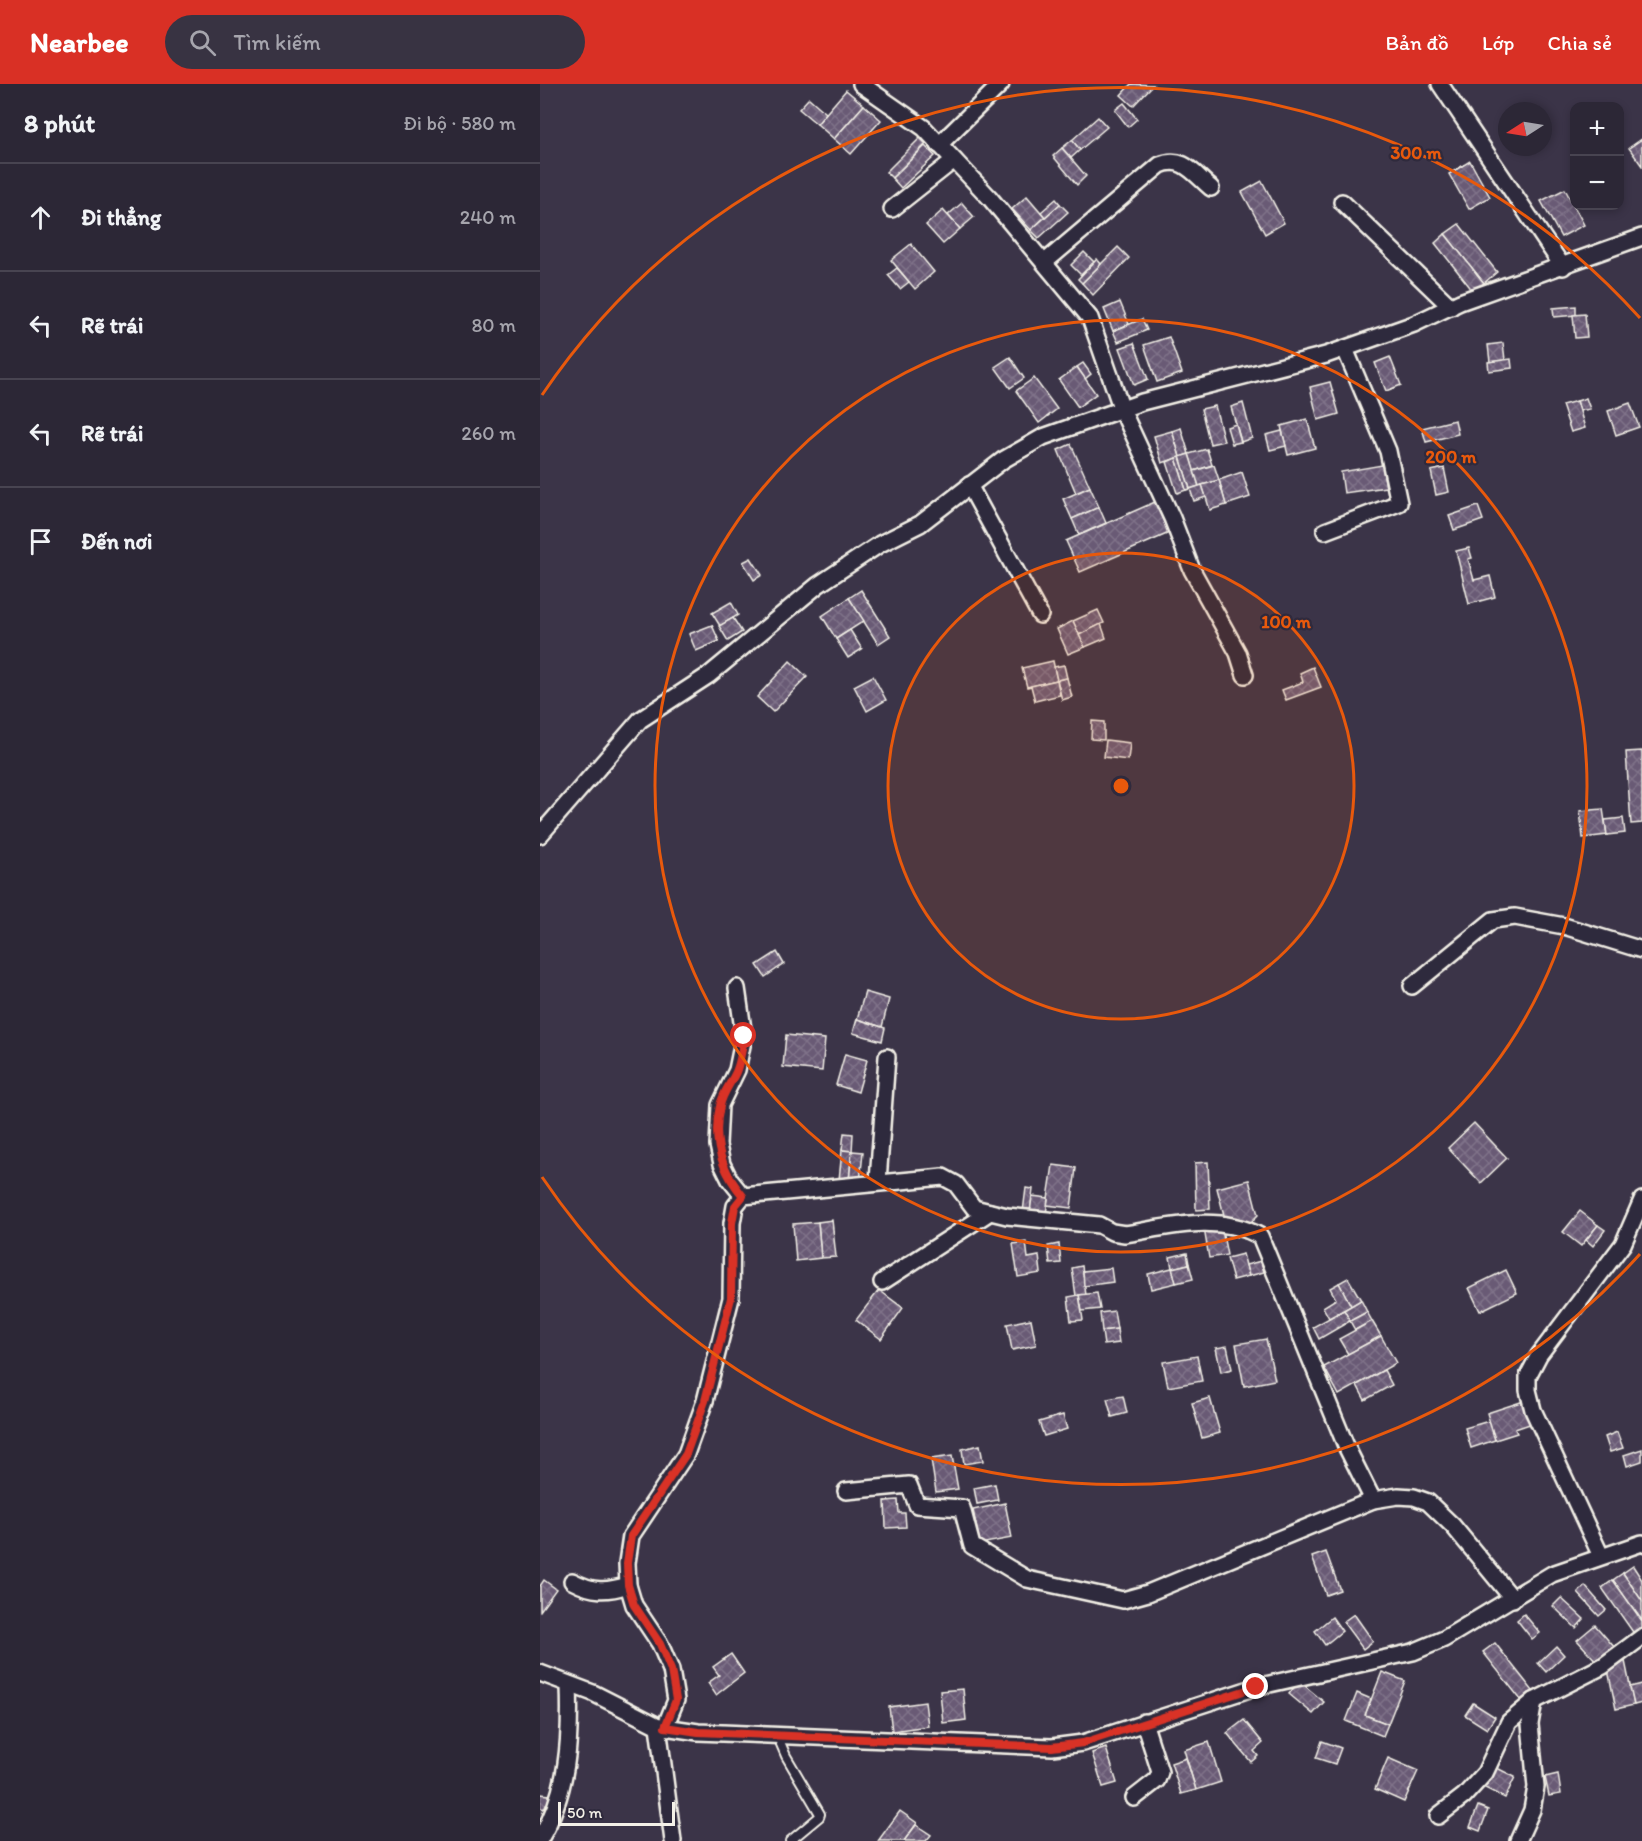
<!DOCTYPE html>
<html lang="vi">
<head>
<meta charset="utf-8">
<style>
	body { margin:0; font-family:Itim,sans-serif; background:#383342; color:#f1f3f6 }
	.controls { position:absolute; right:18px; top:18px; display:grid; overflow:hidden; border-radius:12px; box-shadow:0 3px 9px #0003 }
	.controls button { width:54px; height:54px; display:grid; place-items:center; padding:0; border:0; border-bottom:2px solid #484451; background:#2c2736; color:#f1f3f6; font:30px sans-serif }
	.compass { position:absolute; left:958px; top:18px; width:54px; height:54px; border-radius:50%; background:#2c2736; box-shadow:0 3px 9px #0003; rotate:258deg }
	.scale { position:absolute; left:18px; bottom:15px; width:117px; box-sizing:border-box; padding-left:6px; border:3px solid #f4f1e8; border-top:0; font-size:16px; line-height:21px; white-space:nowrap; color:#f4f1e8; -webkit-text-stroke:4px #2f2a3d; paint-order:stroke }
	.stop { position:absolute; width:18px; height:18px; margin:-14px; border:4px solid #d93025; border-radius:50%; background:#fff }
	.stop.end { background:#d93025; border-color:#fff; box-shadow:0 2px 6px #0008 }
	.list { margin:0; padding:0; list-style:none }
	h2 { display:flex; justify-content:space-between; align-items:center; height:78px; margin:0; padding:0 24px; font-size:26px }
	h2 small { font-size:20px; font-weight:400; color:#a6a5ad }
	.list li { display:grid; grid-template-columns:39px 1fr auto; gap:18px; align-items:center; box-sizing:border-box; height:108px; padding:0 24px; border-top:2px solid #484451 }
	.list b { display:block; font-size:22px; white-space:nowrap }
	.list em { font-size:20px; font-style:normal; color:#a6a5ad }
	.icon { flex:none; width:33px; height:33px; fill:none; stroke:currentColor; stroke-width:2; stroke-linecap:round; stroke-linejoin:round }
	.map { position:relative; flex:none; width:1102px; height:1757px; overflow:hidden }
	header { display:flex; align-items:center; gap:36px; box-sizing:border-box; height:84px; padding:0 30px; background:#d93025; color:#fff }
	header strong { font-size:28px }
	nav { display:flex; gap:33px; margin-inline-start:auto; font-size:21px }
	.search { width:420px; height:54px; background:#383342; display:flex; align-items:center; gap:15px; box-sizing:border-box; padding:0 21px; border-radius:33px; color:#a6a5ad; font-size:22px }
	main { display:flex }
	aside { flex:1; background:#2c2736 }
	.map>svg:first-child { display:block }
	.building { fill:url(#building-cross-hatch); stroke:#f4f1e8; stroke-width:1.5 }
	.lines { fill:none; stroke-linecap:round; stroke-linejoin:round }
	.service-casing { stroke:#f4f1e8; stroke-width:12 }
	.minor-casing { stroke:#f4f1e8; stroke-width:20 }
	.service { stroke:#2f2a3d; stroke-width:8 }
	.minor { stroke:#2f2a3d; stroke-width:15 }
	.route { stroke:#d93025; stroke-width:8 }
	.ring { fill:none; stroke:#e8590c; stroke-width:3 }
	.centre { fill:#e8590c; stroke:#2f2a3d; stroke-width:3 }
	.ring-label { font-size:18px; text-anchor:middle; font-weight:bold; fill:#e8590c; stroke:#2f2a3d; stroke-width:4.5; stroke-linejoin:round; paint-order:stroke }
</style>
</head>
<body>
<header>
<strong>Nearbee</strong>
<div class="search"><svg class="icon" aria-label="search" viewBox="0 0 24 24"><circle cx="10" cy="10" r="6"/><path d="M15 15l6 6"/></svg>Tìm kiếm</div>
<nav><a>Bản đồ</a><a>Lớp</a><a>Chia sẻ</a></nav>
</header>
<main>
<aside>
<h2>8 phút<small>Đi bộ · 580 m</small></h2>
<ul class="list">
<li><svg class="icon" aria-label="ahead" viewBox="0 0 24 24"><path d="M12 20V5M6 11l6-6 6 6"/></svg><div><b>Đi thẳng</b></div><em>240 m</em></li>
<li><svg class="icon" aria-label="left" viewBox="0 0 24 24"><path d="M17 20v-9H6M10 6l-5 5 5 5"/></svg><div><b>Rẽ trái</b></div><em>80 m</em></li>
<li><svg class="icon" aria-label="left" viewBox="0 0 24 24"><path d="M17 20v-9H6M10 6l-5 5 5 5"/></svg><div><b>Rẽ trái</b></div><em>260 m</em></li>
<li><svg class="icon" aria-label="arrive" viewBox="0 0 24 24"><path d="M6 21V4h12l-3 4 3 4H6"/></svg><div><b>Đến nơi</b></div></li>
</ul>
</aside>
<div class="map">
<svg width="1102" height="1757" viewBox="0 0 1102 1757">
	<defs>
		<pattern id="building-cross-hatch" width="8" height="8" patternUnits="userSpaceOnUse" patternTransform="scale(1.5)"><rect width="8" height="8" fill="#695a75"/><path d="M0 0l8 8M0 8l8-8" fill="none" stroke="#7f7289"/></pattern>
	</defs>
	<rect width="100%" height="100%" fill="#3b3448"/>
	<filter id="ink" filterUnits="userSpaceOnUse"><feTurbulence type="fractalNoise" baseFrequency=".0167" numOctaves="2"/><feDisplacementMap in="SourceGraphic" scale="12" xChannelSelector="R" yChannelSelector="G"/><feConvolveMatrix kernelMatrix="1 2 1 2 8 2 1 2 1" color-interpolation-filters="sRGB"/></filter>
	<g filter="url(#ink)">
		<g class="building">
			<path d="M591 0 613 1 593 22 581 11Z"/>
			<path d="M306 6 324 21 294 55 277 40Z"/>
			<path d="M269 14 286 29 277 40 259 25Z"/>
			<path d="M584 19 597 35 588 43 575 26Z"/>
			<path d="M324 21 341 36 311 70 294 55Z"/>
			<path d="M558 33 567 43 540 66 532 56Z"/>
			<path d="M380 54 386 60 352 94 346 88Z"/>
			<path d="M1102 55V82L1089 64Z"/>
			<path d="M532 56 540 66 531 74 522 64Z"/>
			<path d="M385 62 395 72 361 104 352 94Z"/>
			<path d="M522 64 546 92 537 101 513 72Z"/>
			<path d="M930 77 950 113 929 125 909 90Z"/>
			<path d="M722 97 744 139 725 150 702 108Z"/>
			<path d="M1025 105 1044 141 1021 153 1001 117Z"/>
			<path d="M487 112 505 133 491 146 472 125Z"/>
			<path d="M516 115 520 120 505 133 501 128Z"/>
			<path d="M422 119 434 133 420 145 408 131Z"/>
			<path d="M520 120 528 128 499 154 491 146Z"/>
			<path d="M403 126 420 145 403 160 386 141Z"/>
			<path d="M919 140 957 188 944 199 905 150Z"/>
			<path d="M905 150 944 199 933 207 895 159Z"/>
			<path d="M371 160 394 188 375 205 351 176Z"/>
			<path d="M578 163 589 174 553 211 542 199Z"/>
			<path d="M544 168 554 178 541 191 531 181Z"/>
			<path d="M557 175 561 180 542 199 538 195Z"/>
			<path d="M357 184 369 198 360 205 348 191Z"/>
			<path d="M580 218 589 240 573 247 564 225Z"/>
			<path d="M1036 222V231L1014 233 1013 224Z"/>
			<path d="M1045 230 1047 253 1035 254 1033 231Z"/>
			<path d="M602 235 607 246 578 258 573 247Z"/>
			<path d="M629 253 642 289 617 298 604 261Z"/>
			<path d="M594 259 608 295 594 301 580 264Z"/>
			<path d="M963 259 965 276 950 278 948 261Z"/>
			<path d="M470 273 484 294 470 304 455 283Z"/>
			<path d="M850 273 861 301 846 307 835 279Z"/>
			<path d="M971 275 972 284 949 287 948 278Z"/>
			<path d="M543 279 551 290 545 295 537 283Z"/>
			<path d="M537 283 556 310 538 323 519 296Z"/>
			<path d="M494 294 517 325 499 339 476 307Z"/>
			<path d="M790 298 799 330 778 336 770 303Z"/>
			<path d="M1046 314 1050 325 1040 327 1037 317Z"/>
			<path d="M1037 317 1045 344 1031 348 1022 321Z"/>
			<path d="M703 319 712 354 701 358 691 323Z"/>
			<path d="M1090 319 1099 343 1076 351 1068 327Z"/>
			<path d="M675 322 684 357 670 360 661 325Z"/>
			<path d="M767 335 775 364 748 371 741 342Z"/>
			<path d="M915 336 918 350 886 358 882 344Z"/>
			<path d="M696 340 701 358 692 360 687 343Z"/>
			<path d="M641 344 649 370 640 373 632 347Z"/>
			<path d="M632 347 640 373 622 379 614 352Z"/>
			<path d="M742 347 746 362 730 366 726 351Z"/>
			<path d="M531 360 550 403 536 409 518 366Z"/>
			<path d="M667 365 672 381 654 387 649 370Z"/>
			<path d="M649 370 659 402 650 405 640 373Z"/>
			<path d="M640 373 650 405 646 406 636 374Z"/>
			<path d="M636 374 646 406 637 409 627 378Z"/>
			<path d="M674 381 679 396 659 402 654 387Z"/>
			<path d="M842 381 846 403 804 409 801 388Z"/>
			<path d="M904 384 909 408 896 411 891 387Z"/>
			<path d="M702 388 710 413 686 421 679 396Z"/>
			<path d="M679 396 686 421 670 426 662 401Z"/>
			<path d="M662 401 666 413 654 417 650 405Z"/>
			<path d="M550 403 559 423 532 435 523 415Z"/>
			<path d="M615 418 629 449 540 488 526 457Z"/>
			<path d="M938 422 943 436 914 446 909 432Z"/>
			<path d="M559 423 566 439 539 451 532 435Z"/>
			<path d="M929 464 932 474 928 475 934 496 950 492 955 513 929 520 916 467Z"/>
			<path d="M211 474 222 491 214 496 203 478Z"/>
			<path d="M321 506 350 552 338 560 309 514Z"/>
			<path d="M309 514 324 537 296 555 282 532Z"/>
			<path d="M191 518 198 531 180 542 172 529Z"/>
			<path d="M558 526 564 539 539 551 533 537Z"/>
			<path d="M193 534 202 548 188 557 179 542Z"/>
			<path d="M533 537 545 563 528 570 517 545Z"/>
			<path d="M561 540 566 554 545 563 539 551Z"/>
			<path d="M172 541 179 557 156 567 149 550Z"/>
			<path d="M310 546 322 565 308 574 296 555Z"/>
			<path d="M250 577 267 593 233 628 217 613Z"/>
			<path d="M513 577 517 596 487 603 482 584Z"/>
			<path d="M524 581 527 594 517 596 514 583Z"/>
			<path d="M773 583 781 603 746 616 742 606 763 598 760 589Z"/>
			<path d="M333 592 346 616 327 627 314 602Z"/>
			<path d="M527 594 532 613 522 616 517 596Z"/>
			<path d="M517 596 520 611 495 617 491 602Z"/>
			<path d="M552 637 564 638V656L551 655Z"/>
			<path d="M566 656 590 659 588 676 564 673Z"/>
			<path d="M1102 667V739L1091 740 1086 668Z"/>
			<path d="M1063 725 1067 751 1043 754 1040 727Z"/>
			<path d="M1083 734 1085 749 1067 751 1065 736Z"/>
			<path d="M237 868 244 880 225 893 217 881Z"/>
			<path d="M325 908 349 915 342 943 317 935Z"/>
			<path d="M317 935 345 944 342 957 313 949Z"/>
			<path d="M246 951 285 955 282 987 243 983Z"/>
			<path d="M305 970 327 976 318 1008 296 1001Z"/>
			<path d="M934 1039 967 1074 941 1099 908 1064Z"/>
			<path d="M304 1049 313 1050 312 1067 302 1066Z"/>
			<path d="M302 1066 312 1067 309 1097 299 1096Z"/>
			<path d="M312 1067 323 1068 320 1098 309 1097Z"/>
			<path d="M668 1078 670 1125 656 1126 655 1079Z"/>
			<path d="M513 1081 536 1084 531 1124 507 1121Z"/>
			<path d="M709 1096 718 1131 710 1139 685 1135 677 1104Z"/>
			<path d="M486 1104 493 1105 490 1129 483 1128Z"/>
			<path d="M492 1112 508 1114 506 1131 490 1129Z"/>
			<path d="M1040 1127 1058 1141 1041 1162 1023 1148Z"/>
			<path d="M292 1136 296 1173 281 1174 278 1138Z"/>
			<path d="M278 1138 281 1174 256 1177 253 1140Z"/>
			<path d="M681 1141 687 1171 669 1174 664 1144Z"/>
			<path d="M1058 1141 1065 1146 1053 1162 1046 1156Z"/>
			<path d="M486 1158 488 1174 499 1172 501 1189 478 1193 473 1160Z"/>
			<path d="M519 1160 521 1179 510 1180 508 1162Z"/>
			<path d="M647 1169 649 1180 632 1184 630 1173Z"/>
			<path d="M703 1170 709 1192 693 1196 687 1174Z"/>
			<path d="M721 1177 724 1188 709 1192 706 1181Z"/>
			<path d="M649 1180 653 1195 636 1199 632 1184Z"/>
			<path d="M542 1182 546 1211 536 1212 532 1184Z"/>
			<path d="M571 1184 573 1198 544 1202 543 1187Z"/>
			<path d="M632 1184 636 1199 611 1205 608 1190Z"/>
			<path d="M966 1186 977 1209 940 1227 929 1204Z"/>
			<path d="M808 1194 821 1216 811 1222 799 1199Z"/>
			<path d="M799 1199 811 1222 789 1234 783 1223 796 1215 790 1204Z"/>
			<path d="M339 1206 363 1224 341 1255 316 1236Z"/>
			<path d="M557 1209 560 1225 542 1227 539 1211Z"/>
			<path d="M539 1211 543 1236 531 1237 528 1213Z"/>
			<path d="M821 1216 827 1228 810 1237 804 1226Z"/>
			<path d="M804 1226 810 1237 779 1255 773 1243Z"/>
			<path d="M574 1227 577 1245 562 1247 560 1229Z"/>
			<path d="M827 1228 832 1237 815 1246 810 1237Z"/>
			<path d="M491 1235 496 1261 472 1266 467 1240Z"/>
			<path d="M832 1237 841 1252 808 1270 799 1255Z"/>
			<path d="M577 1245 579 1259 564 1261 562 1247Z"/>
			<path d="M841 1252 856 1279 799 1311 784 1283Z"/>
			<path d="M726 1255 735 1296 704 1302 696 1260Z"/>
			<path d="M687 1262 692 1285 681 1288 676 1264Z"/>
			<path d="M657 1272 662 1297 628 1303 623 1278Z"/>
			<path d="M844 1286 852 1301 825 1316 817 1301Z"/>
			<path d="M583 1312 587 1329 572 1333 567 1315Z"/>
			<path d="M670 1314 680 1349 662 1354 652 1319Z"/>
			<path d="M987 1316 993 1339 975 1345 977 1349 955 1356 947 1329Z"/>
			<path d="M523 1331 527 1345 504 1352 499 1338Z"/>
			<path d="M949 1337 955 1356 931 1364 925 1344Z"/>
			<path d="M1077 1348 1083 1364 1070 1368 1065 1353Z"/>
			<path d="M440 1361 443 1377 424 1380 422 1365Z"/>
			<path d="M1102 1365V1377L1087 1382 1084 1371Z"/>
			<path d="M412 1372 418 1405 396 1408 391 1375Z"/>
			<path d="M455 1400 458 1416 437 1420 434 1404Z"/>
			<path d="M358 1416 359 1429H365L366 1443 346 1444 345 1417Z"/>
			<path d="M465 1419 472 1454 440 1460 433 1426Z"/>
			<path d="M786 1468 800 1506 786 1511 772 1473Z"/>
			<path d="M1093 1482 1102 1496V1517L1083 1489Z"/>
			<path d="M1083 1489 1102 1517V1537L1073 1496Z"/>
			<path d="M4 1496 16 1505 0 1527V1502Z"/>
			<path d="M1073 1496 1102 1537V1546L1095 1551 1062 1504Z"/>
			<path d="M1045 1502 1066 1526 1059 1532 1038 1509Z"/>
			<path d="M1021 1514 1044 1535 1036 1544 1013 1522Z"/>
			<path d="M814 1530 833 1557 823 1565 803 1538Z"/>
			<path d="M984 1530 1000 1549 992 1555 977 1536Z"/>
			<path d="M792 1533 802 1547 785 1561 775 1547Z"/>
			<path d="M1055 1541 1075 1564 1058 1579 1037 1556Z"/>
			<path d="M955 1559 993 1607 981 1616 943 1568Z"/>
			<path d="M1016 1562 1024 1571 1006 1588 998 1579Z"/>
			<path d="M191 1570 204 1589 176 1611 168 1599 179 1591 173 1583Z"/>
			<path d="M1085 1577 1094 1621 1076 1625 1067 1581Z"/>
			<path d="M842 1588 865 1597 848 1640 825 1631Z"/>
			<path d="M759 1597 784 1618 773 1630 749 1610Z"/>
			<path d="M1102 1600V1619L1094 1621 1090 1603Z"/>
			<path d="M423 1605 426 1636 403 1639 400 1607Z"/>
			<path d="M817 1609 831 1615 825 1631 848 1640 843 1652 806 1637Z"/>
			<path d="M385 1618 388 1642 352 1647 349 1623Z"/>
			<path d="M933 1619 955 1633 947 1645 925 1631Z"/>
			<path d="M704 1636 723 1659 714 1667 718 1672 711 1678 687 1649Z"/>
			<path d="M782 1657 801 1664 795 1680 776 1674Z"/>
			<path d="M669 1658 681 1698 656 1706 644 1666Z"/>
			<path d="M566 1664 577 1699 563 1703 552 1669Z"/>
			<path d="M646 1674 656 1706 641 1710 631 1679Z"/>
			<path d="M848 1674 878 1687 864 1718 835 1705Z"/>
			<path d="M951 1681 975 1693 965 1714 941 1702Z"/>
			<path d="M1018 1690 1021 1710 1009 1712 1005 1693Z"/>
			<path d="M0 1710 10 1711 8 1725 0 1724Z"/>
			<path d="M938 1722 948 1726 940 1747 930 1743Z"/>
			<path d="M360 1727 377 1739 364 1757H338Z"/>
			<path d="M376 1741 391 1751 386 1757H364Z"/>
		</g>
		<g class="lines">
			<defs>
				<path id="service" d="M237 1651 246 1672 280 1730 279 1733 250 1757"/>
				<g id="minor">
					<path d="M321 0 384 44 449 113 550 234 582 326 632 434 652 486 698 569 705 591"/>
					<path d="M900 0 1023 183"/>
					<path d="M399 61 461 0"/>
					<path d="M802 118 911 223"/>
					<path d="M352 125 414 76"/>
					<path d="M505 178 620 81C643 71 654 90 671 104"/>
					<path d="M429 401 500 531"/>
					<path d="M785 447 859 419 848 367 805 265"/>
					<path d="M0 751 100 636 169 591 278 501 340 460 380 440 463 376 503 353 602 318 786 271 874 240 920 218 1102 153"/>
					<path d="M872 902 953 836 975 833 1024 842 1102 866"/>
					<path d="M197 904 204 952 197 986 180 1021 178 1061 182 1080 190 1096 203 1112"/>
					<path d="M338 1097 347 973"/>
					<path d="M342 1198 450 1128"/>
					<path d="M306 1407 369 1401 377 1421 422 1424 432 1462 487 1495 583 1516 608 1509 833 1416 858 1412 874 1413 888 1418 913 1442 973 1515"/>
					<path d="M1061 1472 993 1326 988 1306V1292L999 1271 1083 1160 1102 1116"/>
					<path d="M32 1497C53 1508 66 1508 88 1501"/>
					<path d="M0 1589 53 1609 118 1642"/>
					<path d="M125 1643 136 1616 131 1586 120 1560 94 1521 88 1501 87 1479 91 1452 146 1370 165 1317 191 1214 192 1139 195 1122 203 1112 403 1093 416 1100 434 1124 467 1132 559 1141 572 1148 585 1150C630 1143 677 1129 720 1152L806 1362 833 1416"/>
					<path d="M594 1714 617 1696 620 1688 604 1638"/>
					<path d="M898 1732 924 1712 945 1689 969 1638 994 1617 1063 1582 1102 1553"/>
					<path d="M0 1755C28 1709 31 1655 29 1602"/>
					<path d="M133 1757 118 1642 158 1648 512 1663 543 1659 716 1603 873 1568 904 1555 1012 1490 1102 1459"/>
					<path d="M978 1757 992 1726 996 1703 990 1640 994 1617"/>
				</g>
			</defs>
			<use href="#service" class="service-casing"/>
			<use href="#minor" class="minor-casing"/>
			<use href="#service" class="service"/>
			<use href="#minor" class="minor"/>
		</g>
	</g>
	<g class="lines" filter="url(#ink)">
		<path class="route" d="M204 952C202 964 201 977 196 988 191 999 182 1010 180 1022 172 1056 181 1086 203 1112L195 1122 192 1139 191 1214 165 1317 146 1370 91 1452 87 1479 88 1501 94 1521 120 1560 131 1586 136 1616 125 1643 158 1648 512 1663 543 1659 716 1603"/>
	</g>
	<circle cx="581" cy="702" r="233" fill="#e8590c" fill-opacity=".12"/>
	<g class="ring">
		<circle cx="581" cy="702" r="233"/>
		<circle cx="581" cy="702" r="466"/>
		<path d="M1100 1170A699 699 0 0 1 2 1093M2 311A699 699 0 0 1 1100 234"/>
	</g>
	<circle cx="581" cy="702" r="9" class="centre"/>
	<g class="ring-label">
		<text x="876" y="75">300 m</text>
		<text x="911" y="379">200 m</text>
		<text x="746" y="544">100 m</text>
	</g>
</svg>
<div class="controls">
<button>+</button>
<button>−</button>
</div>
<svg class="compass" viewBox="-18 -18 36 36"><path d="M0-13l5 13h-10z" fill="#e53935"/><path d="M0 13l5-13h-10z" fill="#a6a5ad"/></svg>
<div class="scale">50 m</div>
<div class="stop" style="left:204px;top:952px"></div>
<div class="stop end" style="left:716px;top:1603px"></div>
</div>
</main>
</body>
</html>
